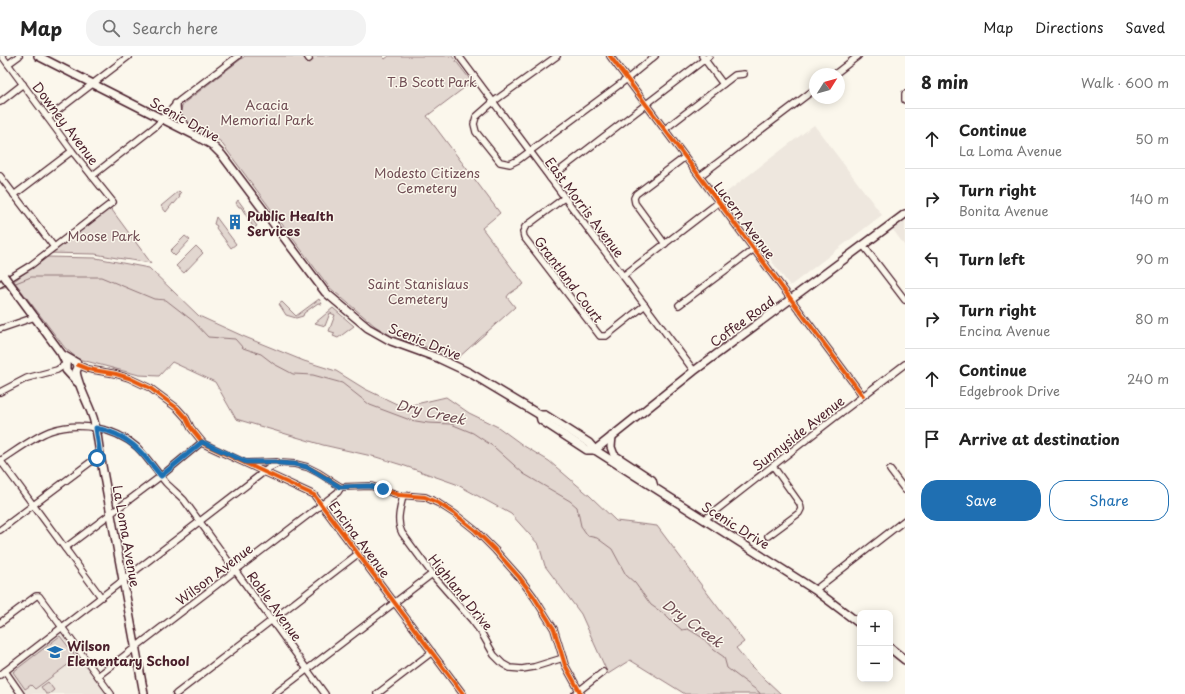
<!DOCTYPE html>
<html lang="en">
<head>
<meta charset="utf-8">
<style>
	body { margin:0; font-family:"Playpen Sans",sans-serif; background:#f2f2f2; color:#222 }
	.controls { position:absolute; right:12px; bottom:12px; display:grid; overflow:hidden; border-radius:8px; box-shadow:0 2px 10px #0003 }
	.controls button { width:36px; height:36px; display:grid; place-items:center; padding:0; border:0; border-bottom:1px solid #e0e0e0; background:#fff; color:#222; font:20px sans-serif }
	.compass { position:absolute; left:809px; top:12px; width:36px; height:36px; border-radius:50%; background:#fff; box-shadow:0 2px 10px #0003; rotate:53deg }
	.stop { position:absolute; width:12px; height:12px; margin:-9px; border:3px solid #1f6fb2; border-radius:50%; background:#fff }
	.stop.end { background:#1f6fb2; border-color:#fff; box-shadow:0 1px 4px #0008 }
	.list { margin:0; padding:0; list-style:none }
	h2 { display:flex; justify-content:space-between; align-items:center; height:52px; margin:0; padding:0 16px; font-size:17px }
	h2 small { font-size:13px; font-weight:400; color:#767676 }
	.list li { display:grid; grid-template-columns:26px 1fr auto; gap:12px; align-items:center; box-sizing:border-box; height:60px; padding:0 16px; border-top:1px solid #e0e0e0 }
	.list b { display:block; font-size:15px; white-space:nowrap }
	.list p { margin:0; font-size:13px; white-space:nowrap; color:#767676 }
	.list em { font-size:13px; font-style:normal; color:#767676 }
	.actions { display:flex; gap:8px; padding:12px 16px }
	.actions a { flex:1; padding:9px 0; border:1px solid #1f6fb2; border-radius:16px; text-align:center; font-size:14px; color:#1f6fb2 }
	.actions .main { background:#1f6fb2; color:#fff }
	.icon { flex:none; width:22px; height:22px; fill:none; stroke:currentColor; stroke-width:2; stroke-linecap:round; stroke-linejoin:round }
	.map { position:relative; flex:none; width:905px; height:638px; overflow:hidden }
	header { display:flex; align-items:center; gap:24px; box-sizing:border-box; height:56px; padding:0 20px; background:#fff; border-bottom:1px solid #e0e0e0 }
	header strong { font-size:19px }
	nav { display:flex; gap:22px; margin-inline-start:auto; font-size:14px }
	.search { width:280px; height:36px; background:#f2f2f2; display:flex; align-items:center; gap:10px; box-sizing:border-box; padding:0 14px; border-radius:16px; color:#767676; font-size:15px }
	main { display:flex }
	aside { flex:1; background:#fff }
	.map>svg:first-child { display:block }
	.built { fill:#eee7de }
	.green { fill:#e2d7d0; stroke:#967b7e }
	.lines { fill:none; stroke-linecap:round; stroke-linejoin:round }
	.stream { stroke:#907477; stroke-width:1 }
	.minor-casing { stroke:#4a1f2b; stroke-width:8 }
	.major-casing { stroke:#4a1f2b; stroke-width:10 }
	.minor { stroke:#fbf7ec; stroke-width:5.5 }
	.major { stroke:#fbf7ec; stroke-width:7 }
	.major-bridge-casing { stroke:#4a1f2b; stroke-width:10; stroke-linecap:butt }
	.major-bridge { stroke:#fbf7ec; stroke-width:7 }
	.cycleway-casing { stroke:#fbf7ec; stroke-width:6 }
	.cycleway { stroke:#e8590c; stroke-width:4 }
	.route { stroke:#1f6fb2; stroke-width:5 }
	.labels { text-anchor:middle; dominant-baseline:central; stroke-width:3; stroke-linejoin:round; paint-order:stroke }
	.park-label { font-size:13px; fill:#704d54; stroke:#fbf7ec }
	.street-label { font-size:13px; fill:#4a1f2b; stroke:#fbf7ec }
	.poi-label { font-size:13px; font-weight:bold; fill:#4a1f2b; stroke:#fbf7ec; text-anchor:start }
	.water-label { font-size:14px; font-style:italic; fill:#6d4a51; stroke:#fbf7ec }
</style>
</head>
<body>
<header>
<strong>Map</strong>
<div class="search"><svg class="icon" aria-label="search" viewBox="0 0 24 24"><circle cx="10" cy="10" r="6"/><path d="M15 15l6 6"/></svg>Search here</div>
<nav><a>Map</a><a>Directions</a><a>Saved</a></nav>
</header>
<main>
<div class="map">
<svg width="905" height="638" viewBox="0 0 905 638">
	<rect width="100%" height="100%" fill="#fbf7ec"/>
	<filter id="ink" filterUnits="userSpaceOnUse"><feTurbulence type="fractalNoise" baseFrequency=".025" numOctaves="2"/><feDisplacementMap in="SourceGraphic" scale="8" xChannelSelector="R" yChannelSelector="G"/><feConvolveMatrix kernelMatrix="1 2 1 2 8 2 1 2 1" color-interpolation-filters="sRGB"/></filter>
	<g filter="url(#ink)">
		<g class="built">
			<path d="M814 69 882 159 790 230 723 139Z"/>
			<path d="M905 160V190L891 171Z"/>
			<path d="M58 578 63 579 107 638H25L11 619V615Z"/>
		</g>
		<g class="green">
			<path d="M245 0H382L385 3 389 0H452L472 26 427 60 500 157 482 172 524 228 509 238 507 241 515 251 458 302 450 298 395 282 375 270 329 231 220 85 184 66 179 57 184 47Z"/>
			<path d="M179 135 181 137 179 140 180 141 174 148 173 147 166 156 161 150Z"/>
			<path d="M238 144 257 170 254 172 241 151H239L236 147Z"/>
			<path d="M109 150 151 207 117 202 95 198 46 197Z"/>
			<path d="M216 161 236 188 231 192 216 172 217 170 214 168Z"/>
			<path d="M185 180 190 184 175 200 170 195Z"/>
			<path d="M196 190 203 197 184 217 176 210Z"/>
			<path d="M46 201 96 202 149 212 199 260 245 281 304 305 336 315 365 333 403 351 446 341 469 357 498 371 524 390 549 405 590 440 616 465 657 470 744 586 736 592 751 610 781 638H685L630 604 608 618 581 558 545 510 539 489 511 458 456 428 405 410 376 401 323 389 236 363 215 326 172 306 159 320 139 319 78 303 65 292 14 225Z"/>
			<path d="M319 243 322 248 318 247 304 257 303 260 296 262 286 259 279 248 282 246 296 260Z"/>
			<path d="M333 252 354 270 338 282 333 280 335 277 329 275 335 259 330 257 325 270 315 267Z"/>
			<path d="M60 580 77 602 35 633 31 629 25 633 13 616Z"/>
			<path d="M48 626 54 634 49 638H46L41 631Z"/>
		</g>
		<g class="lines">
			<g class="stream">
				<path d="M13 228 31 221H101L154 243 166 244 193 265 208 281 235 283 243 292 261 298 274 308 293 318 313 319 342 327 370 349 410 364 428 367 451 368 473 377 494 391 524 418 570 445 577 451 581 470 588 480 597 482 612 493 626 519 635 527 651 549 667 560 676 569 682 574 688 573 703 582 714 594 724 601 727 612 759 636 760 638"/>
				<path d="M0 232 8 230"/>
			</g>
			<defs>
				<g id="minor">
					<path d="M307 0 309 3"/>
					<path d="M459 0 694 315"/>
					<path d="M557 0 493 46 476 61 474 68 476 76 500 106 510 108 518 104 627 23 655 0"/>
					<path d="M610 0 863 340"/>
					<path d="M702 0 723 28"/>
					<path d="M8 8 19 0"/>
					<path d="M835 18 858 0"/>
					<path d="M905 38V44"/>
					<path d="M0 46 23 28"/>
					<path d="M48 62 129 0"/>
					<path d="M665 73 735 19 744 18"/>
					<path d="M0 120 54 191"/>
					<path d="M92 120 156 70 179 45 238 0"/>
					<path d="M700 120 815 33"/>
					<path d="M550 122 709 0"/>
					<path d="M14 139 72 95"/>
					<path d="M564 142 525 171 523 176 524 181 600 280H606L645 249"/>
					<path d="M665 188 635 147 634 142 636 138 685 101"/>
					<path d="M863 189 905 244"/>
					<path d="M623 220 719 146"/>
					<path d="M0 228 31 209 113 146 72 95 2 0"/>
					<path d="M679 249 754 193"/>
					<path d="M0 273 35 261"/>
					<path d="M78 309 88 313 116 318 129 322 150 332 177 352 186 362 191 372 204 388 314 439 463 638"/>
					<path d="M0 336 27 322 57 314 66 308"/>
					<path d="M0 404 101 541"/>
					<path d="M0 405C16 395 32 382 50 375 79 365 114 371 137 391 148 402 156 415 166 427 172 433 178 438 184 444L325 638"/>
					<path d="M248 407 277 406 279 407 295 408 307 411 319 417 341 431 371 430 381 433 399 439 425 441 438 447 455 458 475 474 495 494 519 521 534 541 554 573 565 609 581 638"/>
					<path d="M890 414 905 434"/>
					<path d="M403 440C400 453 396 465 402 477L436 523 472 564 481 576 494 599 503 608 510 612 522 613 534 611 563 602"/>
					<path d="M705 463 834 362 905 308"/>
					<path d="M0 474 100 399"/>
					<path d="M768 480 799 457 801 453 800 448 773 410"/>
					<path d="M65 492 161 420 202 386"/>
					<path d="M815 534 905 464"/>
					<path d="M0 567 36 540H39L111 638"/>
					<path d="M5 615 21 638"/>
					<path d="M0 619 269 412 279 407"/>
					<path d="M98 620 338 436 341 431"/>
					<path d="M176 638 359 497"/>
					<path d="M275 638 432 518"/>
					<path d="M377 638 432 596"/>
					<path d="M575 638 603 616"/>
				</g>
				<g id="major">
					<path d="M38 0 194 79 212 89 222 99 325 236 368 272 391 285 438 302 470 317 540 359H545L589 387 595 394 815 534 860 568"/>
					<path d="M176 48 177 60 190 75"/>
					<path d="M19 240 61 297 66 307"/>
					<path d="M63 299 77 307 78 311 76 316"/>
					<path d="M66 307V314L77 326"/>
					<path d="M76 316C79 331 86 343 91 356 97 370 98 385 100 399L144 638"/>
					<path d="M540 359 541 364 587 394H595"/>
					<path d="M612 380 611 391 614 399 652 424 654 431"/>
					<path d="M595 394 694 315 905 158"/>
					<path d="M890 592 905 604"/>
				</g>
			</defs>
			<use href="#minor" class="minor-casing"/>
			<use href="#major" class="major-casing"/>
			<use href="#minor" class="minor"/>
			<use href="#major" class="major"/>
			<defs>
				<path id="major-bridge" d="M4 220 19 240"/>
			</defs>
			<use href="#major-bridge" class="major-bridge-casing"/>
			<use href="#major-bridge" class="major-bridge"/>
			<defs>
				<g id="cycleway">
					<path d="M610 0 863 340"/>
					<path d="M78 309 88 313 116 318 129 322 150 332 177 352 186 362 191 372 204 388 314 439 463 638"/>
					<path d="M248 407 277 406 279 407 295 408 307 411 319 417 341 431 371 430 381 433 399 439 425 441 438 447 455 458 475 474 495 494 519 521 534 541 554 573 565 609 581 638"/>
				</g>
			</defs>
			<use href="#cycleway" class="cycleway-casing"/>
			<use href="#cycleway" class="cycleway"/>
		</g>
	</g>
	<g class="lines" filter="url(#ink)">
		<path class="route" d="M97 402 100 399 96 372C128 378 142 396 161 420L202 386 246 406H276L279 407 294 408 307 411 340 431 369 430 383 433"/>
	</g>
	<defs>
		<symbol id="building-bare" viewBox="-9 -9 18 18"><path d="M-4-6H4V6H1V3H-1V6H-4ZM-2.5-4.3h1.7v1.8h-1.7ZM.8-4.3h1.7v1.8H.8ZM-2.5-1h1.7V.8h-1.7ZM.8-1h1.7V.8H.8Z" fill="#1f6fb2" stroke="#fbf7ec" stroke-width="2.5" paint-order="stroke"/></symbol>
		<symbol id="school-bare" viewBox="-9 -9 18 18"><path d="M0-5L7-2L0 1L-7-2ZM-4 1L0 2.5L4 1V4Q0 6-4 4Z" fill="#1f6fb2" stroke="#fbf7ec" stroke-width="2.5" paint-order="stroke"/></symbol>
	</defs>
	<g fill-rule="evenodd">
		<use href="#building-bare" x="224" y="155" width="22" height="22"/>
		<use href="#school-bare" x="44" y="585" width="22" height="22"/>
	</g>
	<g class="labels">
		<g class="park-label">
			<text x="432" y="25">T.B Scott Park</text>
			<text x="267" y="48">Acacia<tspan x="267" dy="15">Memorial Park</tspan></text>
			<text x="427" y="116">Modesto Citizens<tspan x="427" dy="15">Cemetery</tspan></text>
			<text x="104" y="179">Moose Park</text>
			<text x="418" y="227">Saint Stanislaus<tspan x="418" dy="15">Cemetery</tspan></text>
		</g>
		<g class="street-label">
			<text transform="translate(185 63) rotate(29)">Scenic Drive</text>
			<text transform="translate(66 67) rotate(53)">Downey Avenue</text>
			<text transform="translate(585 151) rotate(53)">East Morris Avenue</text>
			<text transform="translate(745 164) rotate(53)">Lucern Avenue</text>
			<text transform="translate(569 223) rotate(53)">Grantland Court</text>
			<text transform="translate(742 265) rotate(-36)">Coffee Road</text>
			<text transform="translate(425 285) rotate(22)">Scenic Drive</text>
			<text transform="translate(798 377) rotate(-38)">Sunnyside Avenue</text>
			<text transform="translate(736 469) rotate(32)">Scenic Drive</text>
			<text transform="translate(127 480) rotate(80)">La Loma Avenue</text>
			<text transform="translate(360 483) rotate(53)">Encina Avenue</text>
			<text transform="translate(214 518) rotate(-37)">Wilson Avenue</text>
			<text transform="translate(461 536) rotate(51)">Highland Drive</text>
			<text transform="translate(275 550) rotate(54)">Roble Avenue</text>
		</g>
		<g class="poi-label">
			<text x="247" y="159">Public Health<tspan x="247" dy="15">Services</tspan></text>
			<text x="67" y="589">Wilson<tspan x="67" dy="15">Elementary School</tspan></text>
		</g>
		<g class="water-label">
			<text transform="translate(431 356) rotate(13)">Dry Creek</text>
			<text transform="translate(693 567) rotate(36)">Dry Creek</text>
		</g>
	</g>
</svg>
<div class="controls">
<button>+</button>
<button>−</button>
</div>
<svg class="compass" viewBox="-18 -18 36 36"><path d="M0-13l5 13h-10z" fill="#e53935"/><path d="M0 13l5-13h-10z" fill="#767676"/></svg>
<div class="stop" style="left:97px;top:402px"></div>
<div class="stop end" style="left:383px;top:433px"></div>
</div>
<aside>
<h2>8 min<small>Walk · 600 m</small></h2>
<ul class="list">
<li><svg class="icon" aria-label="ahead" viewBox="0 0 24 24"><path d="M12 20V5M6 11l6-6 6 6"/></svg><div><b>Continue</b><p>La Loma Avenue</p></div><em>50 m</em></li>
<li><svg class="icon" aria-label="right" viewBox="0 0 24 24"><path d="M7 20v-9h11M14 6l5 5-5 5"/></svg><div><b>Turn right</b><p>Bonita Avenue</p></div><em>140 m</em></li>
<li><svg class="icon" aria-label="left" viewBox="0 0 24 24"><path d="M17 20v-9H6M10 6l-5 5 5 5"/></svg><div><b>Turn left</b></div><em>90 m</em></li>
<li><svg class="icon" aria-label="right" viewBox="0 0 24 24"><path d="M7 20v-9h11M14 6l5 5-5 5"/></svg><div><b>Turn right</b><p>Encina Avenue</p></div><em>80 m</em></li>
<li><svg class="icon" aria-label="ahead" viewBox="0 0 24 24"><path d="M12 20V5M6 11l6-6 6 6"/></svg><div><b>Continue</b><p>Edgebrook Drive</p></div><em>240 m</em></li>
<li><svg class="icon" aria-label="arrive" viewBox="0 0 24 24"><path d="M6 21V4h12l-3 4 3 4H6"/></svg><div><b>Arrive at destination</b></div></li>
</ul>
<div class="actions"><a class="main">Save</a><a>Share</a></div>
</aside>
</main>
</body>
</html>
